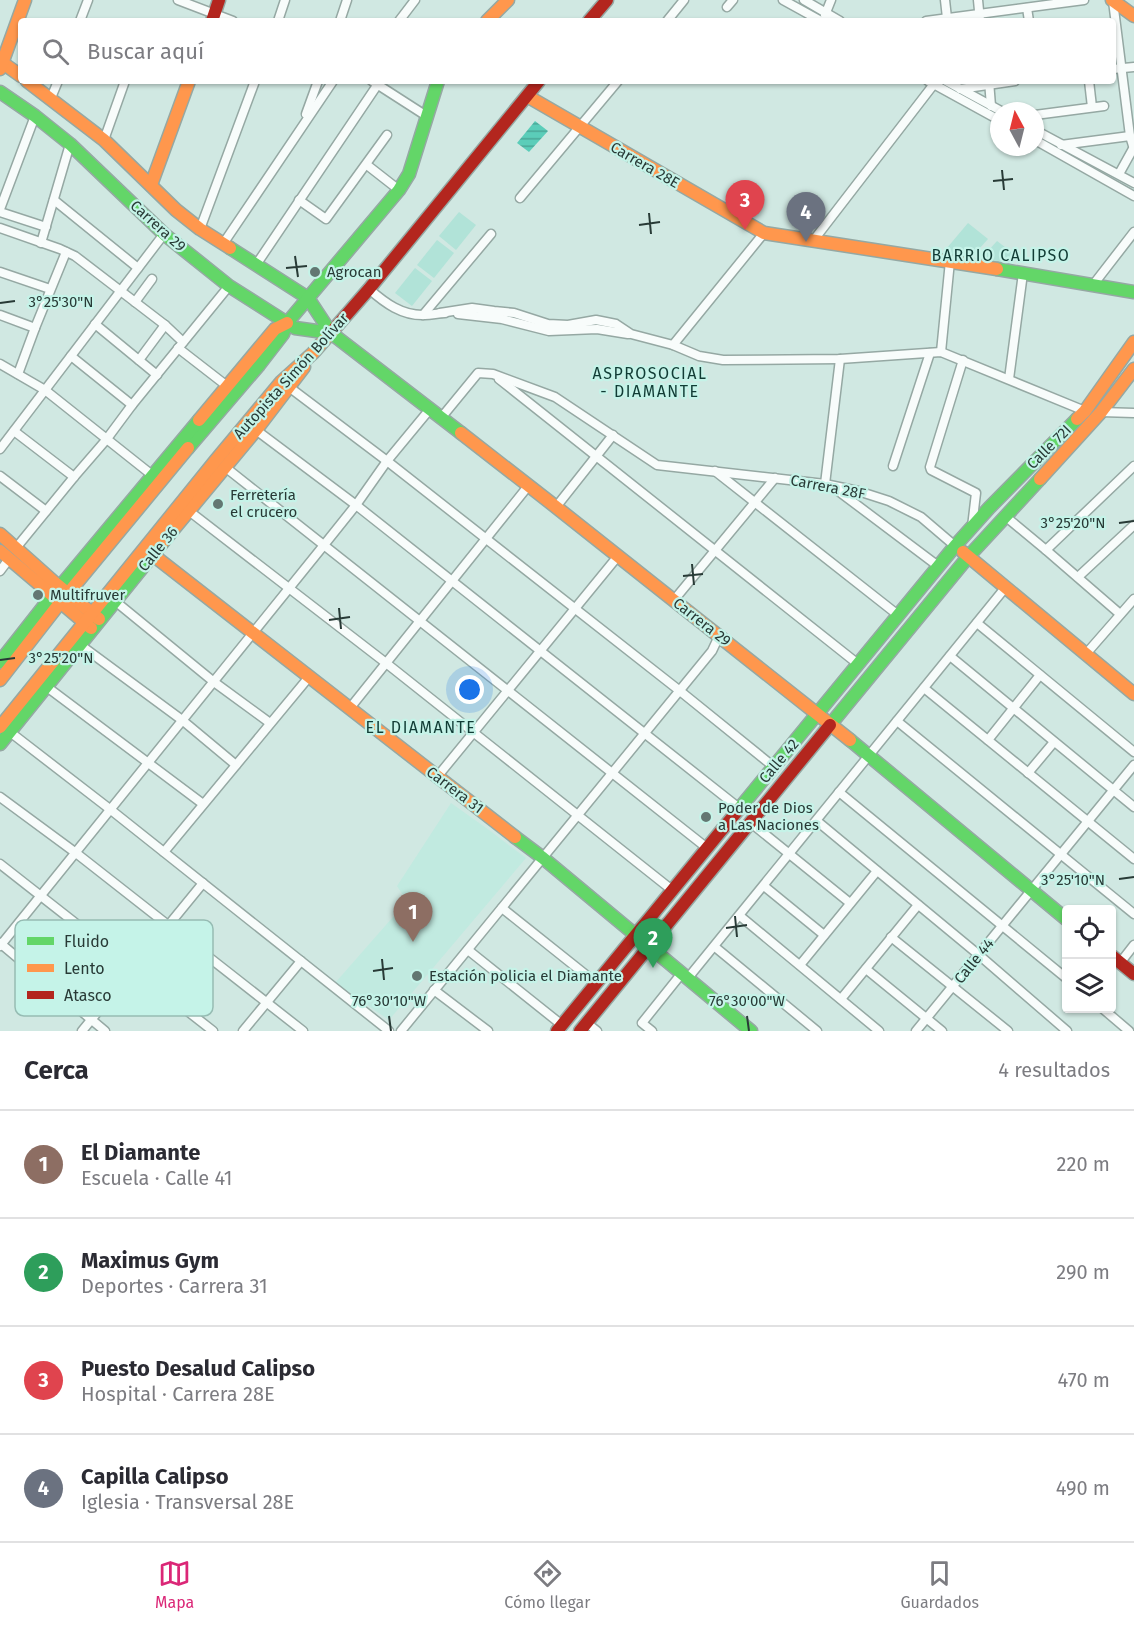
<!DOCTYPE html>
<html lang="es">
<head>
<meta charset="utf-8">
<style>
	body { margin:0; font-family:"Fira Sans",sans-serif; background:#f7f7f7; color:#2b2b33 }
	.controls { position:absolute; right:18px; bottom:18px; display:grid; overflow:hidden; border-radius:6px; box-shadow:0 2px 4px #0004 }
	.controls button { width:54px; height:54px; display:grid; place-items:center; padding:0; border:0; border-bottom:2px solid #e1e1e2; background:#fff; color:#2b2b33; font:30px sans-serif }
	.compass { position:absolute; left:990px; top:102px; width:54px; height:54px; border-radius:50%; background:#fff; box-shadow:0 2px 4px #0004; rotate:353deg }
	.you { position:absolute; left:470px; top:690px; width:21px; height:21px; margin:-15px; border:4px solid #fff; border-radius:50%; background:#1a73e8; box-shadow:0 0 0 9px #1a73e833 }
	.badge { display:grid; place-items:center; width:39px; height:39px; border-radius:50%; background:#db2777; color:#fff; font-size:20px; font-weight:700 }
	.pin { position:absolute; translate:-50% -50px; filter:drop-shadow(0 2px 3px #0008) }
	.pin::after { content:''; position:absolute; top:32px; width:21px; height:18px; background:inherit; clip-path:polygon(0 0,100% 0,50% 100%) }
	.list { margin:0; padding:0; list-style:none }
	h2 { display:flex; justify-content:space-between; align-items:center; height:78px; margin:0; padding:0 24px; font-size:26px }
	h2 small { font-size:20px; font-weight:400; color:#7c7c81 }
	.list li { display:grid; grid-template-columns:39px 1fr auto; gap:18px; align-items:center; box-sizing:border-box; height:108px; padding:0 24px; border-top:2px solid #e1e1e2 }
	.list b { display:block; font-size:22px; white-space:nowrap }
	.list p { margin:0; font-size:20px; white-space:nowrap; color:#7c7c81 }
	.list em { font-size:20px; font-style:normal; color:#7c7c81 }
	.icon { flex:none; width:33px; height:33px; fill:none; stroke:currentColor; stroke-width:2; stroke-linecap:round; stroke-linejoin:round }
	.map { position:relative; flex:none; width:1134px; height:1031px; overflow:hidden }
	.search { position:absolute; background:#fff; box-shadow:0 2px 4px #0004; left:18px; right:18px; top:18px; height:66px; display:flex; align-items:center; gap:15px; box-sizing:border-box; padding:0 21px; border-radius:6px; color:#7c7c81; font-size:22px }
	.sheet { height:510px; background:#fff }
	nav { display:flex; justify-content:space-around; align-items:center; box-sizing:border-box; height:84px; border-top:2px solid #e1e1e2; background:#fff; font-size:16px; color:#7c7c81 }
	nav a { display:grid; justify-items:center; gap:3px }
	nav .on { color:#db2777 }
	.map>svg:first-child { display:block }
	.built { fill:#c1eae0 }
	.park { fill:#b1e3d8 }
	.water { fill:url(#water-rules) }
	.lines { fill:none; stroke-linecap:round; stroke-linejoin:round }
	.street-casing { stroke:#95a8a3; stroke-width:11 }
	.fast-casing { stroke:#95a8a3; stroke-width:15 }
	.slow-casing { stroke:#95a8a3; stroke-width:15 }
	.jam-casing { stroke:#95a8a3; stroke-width:15 }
	.street { stroke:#f8fcfb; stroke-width:8 }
	.fast { stroke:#63d668; stroke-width:12 }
	.slow { stroke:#ff974d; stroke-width:12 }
	.jam { stroke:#b3261e; stroke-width:12 }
	.ticks { fill:none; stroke:#283a36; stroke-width:2 }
	.poi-dot { fill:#637772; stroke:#c5f3e8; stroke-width:2 }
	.labels { text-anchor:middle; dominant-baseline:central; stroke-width:4.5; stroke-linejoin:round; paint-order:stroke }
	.street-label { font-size:15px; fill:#283a36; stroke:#c5f3e8 }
	.poi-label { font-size:15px; fill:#283a36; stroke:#c5f3e8; text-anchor:start }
	.neighbourhood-label { font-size:16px; letter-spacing:1.5px; fill:#113c35; stroke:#c5f3e8 }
	.key { fill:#c5f3e8; stroke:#96bcb3; stroke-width:1.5 }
	.key-label { font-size:16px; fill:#283a36 }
	.ticks-label { font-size:15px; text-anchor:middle; fill:#283a36; stroke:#c5f3e8; stroke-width:4.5; stroke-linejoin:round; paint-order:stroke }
</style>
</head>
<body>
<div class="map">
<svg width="1134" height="1031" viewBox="0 0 1134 1031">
	<defs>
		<pattern id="water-rules" width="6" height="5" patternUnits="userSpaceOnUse" patternTransform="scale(1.5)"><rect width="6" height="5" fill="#5bcdb9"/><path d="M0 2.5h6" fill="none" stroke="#4ba797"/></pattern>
	</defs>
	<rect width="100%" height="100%" fill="#d0e8e2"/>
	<path class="built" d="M451 803 489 830 526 858 389 1020 335 983 407 901 397 886Z"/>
	<g class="park">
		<path d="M459 212 476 225 456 250 439 236Z"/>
		<path d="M968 223 988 239 970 259 941 255Z"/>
		<path d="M437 240 454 253 434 278 417 265Z"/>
		<path d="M997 241 1018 257 1009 266 979 261Z"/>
		<path d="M415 268 432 281 412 306 395 293Z"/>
	</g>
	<path class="water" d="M535 121 548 131 529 152 517 143Z"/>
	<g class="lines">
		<defs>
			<g id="street">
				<path d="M178 0 233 21"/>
				<path d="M783 0 821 21"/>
				<path d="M804 0 840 21"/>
				<path d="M945 0 947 18"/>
				<path d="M978 0 980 21"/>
				<path d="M1113 1 1130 136 1134 149"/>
				<path d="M727 7 733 0"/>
				<path d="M1027 8 1029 21"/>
				<path d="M825 15 831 0"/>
				<path d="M80 21 88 0"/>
				<path d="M278 21 285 0"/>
				<path d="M340 21 347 0"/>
				<path d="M399 21 415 0"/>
				<path d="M667 21 684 0"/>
				<path d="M926 21 1084 0"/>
				<path d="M1113 69 1134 67"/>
				<path d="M372 81 428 117"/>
				<path d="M928 81 999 120"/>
				<path d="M946 81 1001 111"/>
				<path d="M989 81 991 106"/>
				<path d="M1089 81 1092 107"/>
				<path d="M960 89 1015 81"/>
				<path d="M51 98 58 81"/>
				<path d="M306 114 318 81"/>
				<path d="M1035 115 1104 106"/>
				<path d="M1035 130 1134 183"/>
				<path d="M104 140 125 81"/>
				<path d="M1035 140 1134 196"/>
				<path d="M1061 145 1130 136"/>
				<path d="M367 165 399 190"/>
				<path d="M1119 174 1134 147"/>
				<path d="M520 198 618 81"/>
				<path d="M54 200 138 268"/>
				<path d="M299 200 326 219 387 135"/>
				<path d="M0 209 35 116"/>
				<path d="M0 212 46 227"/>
				<path d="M0 228 60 249 75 256 165 325 183 342"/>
				<path d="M200 229 255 81"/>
				<path d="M813 241 934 84"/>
				<path d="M41 243 70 144"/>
				<path d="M223 244 333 81"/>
				<path d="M256 265 380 81"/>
				<path d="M0 272 50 289"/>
				<path d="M1093 285 1134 232"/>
				<path d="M369 289C385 303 402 316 425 315 432 315 438 313 445 313"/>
				<path d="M135 302 152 279"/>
				<path d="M440 313 472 308 494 311 514 313 548 324 568 325 596 320 616 324 631 334 673 345 699 356 723 360 840 359 941 352 1085 411"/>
				<path d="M458 314 502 319 549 331 597 329 628 334"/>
				<path d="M0 315 35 328"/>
				<path d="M423 315 491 234"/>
				<path d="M95 324 157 375"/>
				<path d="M673 345 764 233"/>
				<path d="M178 348 227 386"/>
				<path d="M941 352 950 261"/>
				<path d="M71 356 132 405"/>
				<path d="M139 360 165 325"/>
				<path d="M963 360 930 467 931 470 976 493 972 527"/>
				<path d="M0 364 45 390 152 475"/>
				<path d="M18 374 35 328 66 252"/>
				<path d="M499 379 858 664"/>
				<path d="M1009 379 1023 273"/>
				<path d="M285 384 387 461 680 691 774 767"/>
				<path d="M1101 412 1134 413"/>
				<path d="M441 418 478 373 493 374 555 397 657 465 825 484 858 491 889 501 921 517 955 546"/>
				<path d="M256 430 356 505 739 808"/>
				<path d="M14 431 74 477"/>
				<path d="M0 449 164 234"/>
				<path d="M893 466 930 353"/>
				<path d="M225 467 707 848"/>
				<path d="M715 471 898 615"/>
				<path d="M0 476 46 511"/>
				<path d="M825 484 840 359"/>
				<path d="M833 487 938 566"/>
				<path d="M556 507 613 435"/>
				<path d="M189 511 386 663 672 890"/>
				<path d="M1005 516 1046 550 1120 614"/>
				<path d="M16 548 74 477 106 440 132 405 229 286"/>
				<path d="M1046 550 1134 466"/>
				<path d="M0 571 9 559"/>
				<path d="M1078 577 1134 525"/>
				<path d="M674 600 775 478"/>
				<path d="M115 601 214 682 270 723"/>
				<path d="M977 623 1134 752"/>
				<path d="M79 644 182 720 236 765"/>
				<path d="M1085 655 1134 599"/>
				<path d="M950 656 1134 807"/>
				<path d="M47 687 203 804"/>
				<path d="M924 688 1134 859"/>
				<path d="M350 708 529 485"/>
				<path d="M897 721 1134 914"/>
				<path d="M10 732 111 810 389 1031"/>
				<path d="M988 740 1040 675"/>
				<path d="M1028 773 1054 742"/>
				<path d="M437 777 618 556"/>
				<path d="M839 792 1066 978"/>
				<path d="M0 797 76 853 303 1031"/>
				<path d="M817 821 979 955 1067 1031"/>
				<path d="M751 823 850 903"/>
				<path d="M164 852 309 677"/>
				<path d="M0 864 213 1031"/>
				<path d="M764 886 824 935"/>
				<path d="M502 908 596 983"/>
				<path d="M740 916 879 1031"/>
				<path d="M891 937 1008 1031"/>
				<path d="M0 943 105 1031"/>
				<path d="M0 946 324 545 356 505 387 461 430 409"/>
				<path d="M715 947 817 1031"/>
				<path d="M468 950 562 1025"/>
				<path d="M1120 963 1134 945"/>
				<path d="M800 965 877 871"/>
				<path d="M866 969 942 1031"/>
				<path d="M688 978 1005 588"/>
				<path d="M434 990 488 1031"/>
				<path d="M841 999 918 905"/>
				<path d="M1102 1008 1129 1031"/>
				<path d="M587 1023 597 1031"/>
				<path d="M82 1031 203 883"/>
				<path d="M243 1031 301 961"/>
				<path d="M401 1031 712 651 719 636"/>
				<path d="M652 1031 642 1023 682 973"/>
				<path d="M916 1031 1134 765"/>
			</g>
			<g id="fast">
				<path d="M0 92 35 116 70 144 164 234 229 286 295 328 331 333"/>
				<path d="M230 248 308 298 331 333 461 433"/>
				<path d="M997 269 1134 292"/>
				<path d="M188 448 259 365 283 334 287 323 399 190 409 174 438 81"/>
				<path d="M0 662 48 601 199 420"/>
				<path d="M830 725 968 557 1040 479"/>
				<path d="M850 740 1066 919"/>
				<path d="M0 744 163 542"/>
				<path d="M739 809 955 546 989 508 1077 419"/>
				<path d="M515 837 543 858 751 1031"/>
			</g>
			<g id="slow">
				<path d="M1112 0 1134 16"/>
				<path d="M487 21 508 0"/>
				<path d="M0 61 21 76"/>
				<path d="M0 69 25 0"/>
				<path d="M27 81 104 140 176 210 200 229 230 248"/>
				<path d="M527 96 764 233 997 269"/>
				<path d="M151 185 189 81"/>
				<path d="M1077 419 1085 411 1134 342"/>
				<path d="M199 420 275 329 287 323"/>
				<path d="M461 433 556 507 850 740"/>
				<path d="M1040 479 1101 412 1134 369"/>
				<path d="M0 534 55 583 99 619"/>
				<path d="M163 542 256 430 304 367"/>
				<path d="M0 551 91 628"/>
				<path d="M963 552 1134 694"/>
				<path d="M153 555 515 837"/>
				<path d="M0 680 56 608 188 448"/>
				<path d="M0 727 216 460 281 382 313 353 335 328"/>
			</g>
			<g id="jam">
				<path d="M212 21 219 0"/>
				<path d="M589 21 607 0"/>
				<path d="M335 328 369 289 539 81"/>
				<path d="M1112 956 1134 974"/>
				<path d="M557 1031 739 809"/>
				<path d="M580 1031 830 725"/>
			</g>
		</defs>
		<use href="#street" class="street-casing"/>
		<use href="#fast" class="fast-casing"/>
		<use href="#slow" class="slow-casing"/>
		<use href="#jam" class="jam-casing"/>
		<use href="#street" class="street"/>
		<use href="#fast" class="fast"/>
		<use href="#slow" class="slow"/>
		<use href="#jam" class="jam"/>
	</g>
	<path class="ticks" d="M1002 170 1004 190M993 181 1013 179M649 213 651 234M639 225 660 222M295 256 298 277M286 268 307 266M0 303 15 301M1119 523 1134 521M692 564 694 585M683 576 703 574M339 608 341 629M329 620 350 617M0 660 15 658M1119 879 1134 877M735 916 737 937M726 928 747 925M382 959 384 980M373 971 393 968M389 1016 391 1031M747 1016 749 1031"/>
	<g class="poi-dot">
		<circle cx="315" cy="272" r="6"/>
		<circle cx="218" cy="504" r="6"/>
		<circle cx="38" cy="595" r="6"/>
		<circle cx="706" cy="817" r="6"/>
		<circle cx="417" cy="976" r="6"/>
	</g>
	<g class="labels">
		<g class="street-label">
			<text transform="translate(645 165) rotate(30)">Carrera 28E</text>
			<text transform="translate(158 226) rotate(42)">Carrera 29</text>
			<text transform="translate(291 376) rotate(-48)">Autopista Simón Bolívar</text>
			<text transform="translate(1049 447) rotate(-45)">Calle 72I</text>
			<text transform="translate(828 487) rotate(11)">Carrera 28F</text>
			<text transform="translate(158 549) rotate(-51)">Calle 36</text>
			<text transform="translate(702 622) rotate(38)">Carrera 29</text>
			<text transform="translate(779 761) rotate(-50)">Calle 42</text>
			<text transform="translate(455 790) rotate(37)">Carrera 31</text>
			<text transform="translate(974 961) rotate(-51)">Calle 44</text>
		</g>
		<g class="poi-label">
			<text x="327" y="272">Agrocan</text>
			<text x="230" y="495">Ferretería<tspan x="230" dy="17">el crucero</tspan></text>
			<text x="50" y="595">Multifruver</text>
			<text x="718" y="808">Poder de Dios<tspan x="718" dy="17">a Las Naciones</tspan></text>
			<text x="429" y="976">Estación policia el Diamante</text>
		</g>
		<g class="neighbourhood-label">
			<text x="1001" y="255">BARRIO CALIPSO</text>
			<text x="650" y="373">ASPROSOCIAL<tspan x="650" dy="18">- DIAMANTE</tspan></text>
			<text x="421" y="727">EL DIAMANTE</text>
		</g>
	</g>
	<rect x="15" y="920" width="198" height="96" rx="9" class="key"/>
	<rect x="27" y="937" width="27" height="8" fill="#63d668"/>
	<rect x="27" y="964" width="27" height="8" fill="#ff974d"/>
	<rect x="27" y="991" width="27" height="8" fill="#b3261e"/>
	<g class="key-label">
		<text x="64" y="947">Fluido</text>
		<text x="64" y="974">Lento</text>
		<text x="64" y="1001">Atasco</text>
	</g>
	<g class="ticks-label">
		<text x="61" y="307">3°25'30"N</text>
		<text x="1073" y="528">3°25'20"N</text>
		<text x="61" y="663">3°25'20"N</text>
		<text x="1073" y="885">3°25'10"N</text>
		<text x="389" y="1006">76°30'10"W</text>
		<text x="747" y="1006">76°30'00"W</text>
	</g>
</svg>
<div class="controls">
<button><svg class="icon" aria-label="locate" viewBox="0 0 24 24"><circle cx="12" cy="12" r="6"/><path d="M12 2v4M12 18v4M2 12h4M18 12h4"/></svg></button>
<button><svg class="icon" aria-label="layers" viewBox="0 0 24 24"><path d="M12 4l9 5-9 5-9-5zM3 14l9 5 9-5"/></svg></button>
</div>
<svg class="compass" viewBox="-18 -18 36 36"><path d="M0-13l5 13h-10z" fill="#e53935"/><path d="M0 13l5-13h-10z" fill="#7c7c81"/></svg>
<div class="you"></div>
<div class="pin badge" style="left:413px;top:942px;background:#8d6e63">1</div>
<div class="pin badge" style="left:653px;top:968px;background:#2e9e5b">2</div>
<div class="pin badge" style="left:745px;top:230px;background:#e0444e">3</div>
<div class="pin badge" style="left:806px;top:242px;background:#6b7280">4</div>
<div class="search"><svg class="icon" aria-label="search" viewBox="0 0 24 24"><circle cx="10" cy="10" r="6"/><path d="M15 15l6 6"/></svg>Buscar aquí</div>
</div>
<section class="sheet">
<h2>Cerca<small>4 resultados</small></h2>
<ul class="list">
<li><span class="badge" style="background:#8d6e63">1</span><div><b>El Diamante</b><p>Escuela · Calle 41</p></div><em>220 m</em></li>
<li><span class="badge" style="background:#2e9e5b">2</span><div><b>Maximus Gym</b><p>Deportes · Carrera 31</p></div><em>290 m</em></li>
<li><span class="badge" style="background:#e0444e">3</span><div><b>Puesto Desalud Calipso</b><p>Hospital · Carrera 28E</p></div><em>470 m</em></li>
<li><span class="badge" style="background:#6b7280">4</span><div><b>Capilla Calipso</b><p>Iglesia · Transversal 28E</p></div><em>490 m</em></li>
</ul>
</section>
<nav>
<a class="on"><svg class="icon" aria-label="map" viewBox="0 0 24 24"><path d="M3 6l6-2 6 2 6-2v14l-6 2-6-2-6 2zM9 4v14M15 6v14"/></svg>Mapa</a>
<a><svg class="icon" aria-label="directions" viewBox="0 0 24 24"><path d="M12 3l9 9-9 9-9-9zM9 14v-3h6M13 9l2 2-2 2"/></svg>Cómo llegar</a>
<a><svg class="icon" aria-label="saved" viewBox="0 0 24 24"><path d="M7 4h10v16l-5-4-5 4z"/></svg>Guardados</a>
</nav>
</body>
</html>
